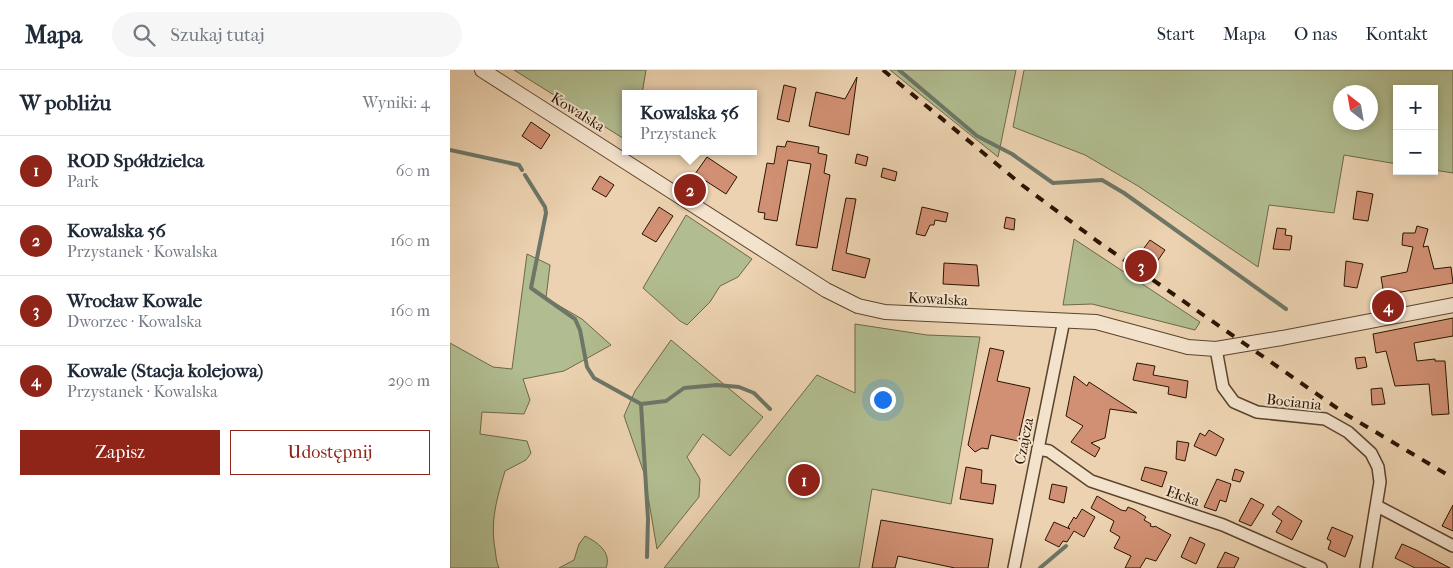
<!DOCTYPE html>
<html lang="pl">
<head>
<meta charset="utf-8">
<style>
	body { margin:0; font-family:"IM FELL French Canon",serif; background:#f6f6f7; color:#1f2937 }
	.controls { position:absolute; right:15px; top:15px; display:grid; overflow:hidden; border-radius:0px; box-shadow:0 2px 8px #0003 }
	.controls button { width:45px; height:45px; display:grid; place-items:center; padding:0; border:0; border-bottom:1px solid #e0e1e3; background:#fff; color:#1f2937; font:25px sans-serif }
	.compass { position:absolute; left:883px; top:15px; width:45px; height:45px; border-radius:50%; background:#fff; box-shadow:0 2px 8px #0003; rotate:329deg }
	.you { position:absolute; left:432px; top:329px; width:18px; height:18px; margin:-12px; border:4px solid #fff; border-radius:50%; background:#1a73e8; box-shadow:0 0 0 8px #1a73e833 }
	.badge { display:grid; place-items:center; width:32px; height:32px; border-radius:50%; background:#8f2418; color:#fff; font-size:16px; font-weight:700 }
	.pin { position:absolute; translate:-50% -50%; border:2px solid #fff; box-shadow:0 1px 5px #0006 }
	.popup { position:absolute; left:172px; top:20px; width:135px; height:65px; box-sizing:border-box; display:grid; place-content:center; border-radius:0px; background:#fff; filter:drop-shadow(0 1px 4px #0005); font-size:16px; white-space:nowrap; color:#747a83 }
	.popup b { font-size:19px; color:#1f2937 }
	.popup::after { content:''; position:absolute; left:50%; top:100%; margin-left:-10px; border:10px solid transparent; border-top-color:#fff }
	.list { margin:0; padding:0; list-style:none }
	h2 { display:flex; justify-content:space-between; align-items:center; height:65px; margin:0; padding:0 20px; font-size:21px }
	h2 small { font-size:16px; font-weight:400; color:#747a83 }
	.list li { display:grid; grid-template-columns:32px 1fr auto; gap:15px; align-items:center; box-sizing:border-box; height:70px; padding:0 20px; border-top:1px solid #e0e1e3 }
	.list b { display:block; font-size:19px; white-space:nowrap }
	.list p { margin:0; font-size:16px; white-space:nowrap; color:#747a83 }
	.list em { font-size:16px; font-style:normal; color:#747a83 }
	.actions { display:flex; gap:10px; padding:15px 20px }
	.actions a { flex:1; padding:11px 0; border:1px solid #8f2418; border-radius:0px; text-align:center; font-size:18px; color:#8f2418 }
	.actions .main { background:#8f2418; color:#fff }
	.icon { flex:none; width:28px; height:28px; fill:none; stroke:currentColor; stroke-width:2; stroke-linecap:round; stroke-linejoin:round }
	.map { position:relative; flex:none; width:1003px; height:498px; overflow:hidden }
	header { display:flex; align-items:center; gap:30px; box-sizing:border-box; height:70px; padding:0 25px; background:#fff; border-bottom:1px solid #e0e1e3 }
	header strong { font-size:24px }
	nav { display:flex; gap:28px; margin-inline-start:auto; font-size:18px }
	.search { width:350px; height:45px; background:#f6f6f7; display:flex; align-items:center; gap:12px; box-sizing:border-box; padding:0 18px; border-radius:28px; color:#747a83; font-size:19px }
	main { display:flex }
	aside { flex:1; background:#fff }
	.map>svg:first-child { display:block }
	.green { fill:#b1bd90; stroke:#6e6848; fill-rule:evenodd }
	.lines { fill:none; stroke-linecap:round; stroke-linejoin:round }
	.stream { stroke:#6d7667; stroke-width:4 }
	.building { fill:#d19073; stroke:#2b1401 }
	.minor-casing { stroke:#5b442d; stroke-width:14 }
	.tertiary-casing { stroke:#5b442d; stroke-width:16 }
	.minor { stroke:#f3e2cc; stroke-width:11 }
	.tertiary { stroke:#f3e2cc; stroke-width:14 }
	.rail { stroke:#2b1401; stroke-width:4; stroke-dasharray:9 9; stroke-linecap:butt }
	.labels { text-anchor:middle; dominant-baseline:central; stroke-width:4; stroke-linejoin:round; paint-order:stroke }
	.street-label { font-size:15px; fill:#2b1401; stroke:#f3e2cc }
</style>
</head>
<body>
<header>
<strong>Mapa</strong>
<div class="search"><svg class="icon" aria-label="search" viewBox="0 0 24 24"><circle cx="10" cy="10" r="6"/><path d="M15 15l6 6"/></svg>Szukaj tutaj</div>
<nav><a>Start</a><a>Mapa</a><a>O nas</a><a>Kontakt</a></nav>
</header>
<main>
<aside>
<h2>W pobliżu<small>Wyniki: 4</small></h2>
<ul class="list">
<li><span class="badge">1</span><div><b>ROD Spółdzielca</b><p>Park</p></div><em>60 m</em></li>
<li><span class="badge">2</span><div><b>Kowalska 56</b><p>Przystanek · Kowalska</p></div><em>160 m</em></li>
<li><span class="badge">3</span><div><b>Wrocław Kowale</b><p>Dworzec · Kowalska</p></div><em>160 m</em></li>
<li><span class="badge">4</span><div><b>Kowale (Stacja kolejowa)</b><p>Przystanek · Kowalska</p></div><em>290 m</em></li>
</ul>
<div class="actions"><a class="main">Zapisz</a><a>Udostępnij</a></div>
</aside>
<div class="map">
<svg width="1003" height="498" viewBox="0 0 1003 498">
	<rect width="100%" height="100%" fill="#ecd2b0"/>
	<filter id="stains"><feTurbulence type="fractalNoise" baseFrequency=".004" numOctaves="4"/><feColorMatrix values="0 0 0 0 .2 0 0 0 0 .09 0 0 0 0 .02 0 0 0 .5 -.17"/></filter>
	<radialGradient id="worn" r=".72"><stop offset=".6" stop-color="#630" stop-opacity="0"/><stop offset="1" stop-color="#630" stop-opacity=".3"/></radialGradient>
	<g class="green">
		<path d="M64 0H196L192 24H176V70Z"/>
		<path d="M440 0H566L548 87Z"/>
		<path d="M574 0H1003V103L984 100V19H947V94L894 85 884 143 819 135 808 197 688 116 635 85 563 57ZM891 22H921V52H891Z"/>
		<path d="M236 145 302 189 288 207 270 216 260 232 237 255 230 251 193 218Z"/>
		<path d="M624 169 750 252 745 260 642 234 613 235Z"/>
		<path d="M77 184 100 195 96 228 132 249 161 275 114 301 73 309 80 330 74 344 32 342 30 364 77 371 81 383 76 390 55 401C47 428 40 451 45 479 46 485 46 492 49 498H0V273L43 297 62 299Z"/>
		<path d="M405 254 477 265 530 267 501 434 422 419 409 498H214L367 305 405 323Z"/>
		<path d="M221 270 313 347 280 386 253 364 237 387 250 409 249 427 207 479 194 403 174 346 185 321Z"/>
		<path d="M135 466C147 472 162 482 156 498H109L124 490 129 474Z"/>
	</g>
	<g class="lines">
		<g class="stream">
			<path d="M449 0 527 66 562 84 603 113 652 110 674 123 836 239"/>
			<path d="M0 80 69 95 72 100"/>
			<path d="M75 105 95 137 96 143 81 218 125 249 130 260 137 297 144 308 191 334 198 449 197 487"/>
			<path d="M191 334 216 331 234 318 267 315 289 317 304 323 320 339"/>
			<path d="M590 498 616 476"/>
		</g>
	</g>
	<g class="building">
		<path d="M407 7 399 65 359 56 366 22 395 29Z"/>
		<path d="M334 15 346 18 339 52 327 49Z"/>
		<path d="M81 52 100 65 91 79 72 66Z"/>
		<path d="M337 71 369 77 368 83 377 85 374 103 380 105 367 178 346 175 361 94 338 90 327 151 314 149 315 143 308 142 317 93 324 94 327 76 335 77Z"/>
		<path d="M407 84 418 87 416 96 405 93Z"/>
		<path d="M257 87 287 107 276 124 245 104Z"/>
		<path d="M433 98 447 102 445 111 431 107Z"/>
		<path d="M150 106 164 115 156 127 142 119Z"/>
		<path d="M907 121 923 124 918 151 903 149Z"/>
		<path d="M396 128 406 129 396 183 420 189 415 208 382 200Z"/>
		<path d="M209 137 223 146 206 172 192 164Z"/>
		<path d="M472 137 498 143 496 152 485 150 484 155H480L475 166 466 164Z"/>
		<path d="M556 147 565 149 564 160 554 158Z"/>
		<path d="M967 156 978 159 973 177 978 176 984 199 1001 197 1003 213 934 225 931 207 957 202 963 177 952 175 953 163H965Z"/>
		<path d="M827 158 836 159 835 165 842 166 840 180 823 179Z"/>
		<path d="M700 170 715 180 706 193 691 182Z"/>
		<path d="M896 191 913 194 907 218 894 216Z"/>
		<path d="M494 193 527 195 529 216 493 214Z"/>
		<path d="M1003 248V266L964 273 967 291 985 289V291H995L999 344 982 345 979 314 945 316 936 281 926 283 923 264Z"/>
		<path d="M540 278 554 281 547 311 580 318 568 371 541 365 538 379 532 378 525 382 518 375Z"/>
		<path d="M915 287 917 297 907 299 905 288Z"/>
		<path d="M687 293 705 296 703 305 738 311 736 328 718 324 719 317 683 310Z"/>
		<path d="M624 306 637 316 639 312 687 343 660 339 655 368 641 373 650 378 645 387 621 372 633 356 616 346Z"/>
		<path d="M932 318 935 334 922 335 921 319Z"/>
		<path d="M759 360 774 369 766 386 744 376 750 363 755 366Z"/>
		<path d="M727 371 739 373 735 391 726 389Z"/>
		<path d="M516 397 532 400 531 413 546 415 543 434 510 429Z"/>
		<path d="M695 397 717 402 712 417 691 410Z"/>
		<path d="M785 399 794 402 790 412 782 410Z"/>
		<path d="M767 409 781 414 776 432 770 430 766 441 754 437Z"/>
		<path d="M602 414 617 417 614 433 599 429Z"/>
		<path d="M647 426 671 440 676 441 678 437 685 440 696 447 694 450 701 454 700 456 704 457 705 456 721 465 706 491 696 488 690 498H675L681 486 664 478 670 467 660 461 664 451 641 438Z"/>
		<path d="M801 428 814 435 801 456 789 451Z"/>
		<path d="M1003 435V461L992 456Z"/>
		<path d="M828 436 852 451 842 470 826 462 832 451 822 444Z"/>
		<path d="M632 439 645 447 634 467 624 461 617 472 613 471 609 477 595 470 604 452 620 459 618 457 624 447 626 449Z"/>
		<path d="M431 450 543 469 538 498H505L448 486 445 498H422Z"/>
		<path d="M882 457 903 466 895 487 878 479 881 471 877 469Z"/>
		<path d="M740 467 755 474 746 494 731 487Z"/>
		<path d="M952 474 966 480 1000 498H965L945 488Z"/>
		<path d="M775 482 789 488 784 498H767Z"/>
	</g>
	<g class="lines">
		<defs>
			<g id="minor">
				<path d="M766 279 773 317 784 332 807 342 875 349 898 362 921 383 928 397 930 412 916 498"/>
				<path d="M588 379 599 381 641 411 773 455 871 498"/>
				<path d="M927 436 1003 476"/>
				<path d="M564 498 614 250"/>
			</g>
			<path id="tertiary" d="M32 0 376 220 408 236 435 242 646 252 738 277 766 279 832 268 1003 235"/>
		</defs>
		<use href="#minor" class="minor-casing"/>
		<use href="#tertiary" class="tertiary-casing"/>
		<use href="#minor" class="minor"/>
		<use href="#tertiary" class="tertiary"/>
		<path class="rail" d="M433 0 572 115 647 171 897 345 1003 408"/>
	</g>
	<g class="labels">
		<g class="street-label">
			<text transform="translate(128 42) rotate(32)">Kowalska</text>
			<text transform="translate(488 229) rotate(3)">Kowalska</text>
			<text transform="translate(844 332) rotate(6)">Bociania</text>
			<text transform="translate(574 371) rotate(-79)">Czajcza</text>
			<text transform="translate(733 426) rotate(19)">Ełcka</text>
		</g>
	</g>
	<rect width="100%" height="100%" filter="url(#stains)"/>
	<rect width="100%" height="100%" fill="url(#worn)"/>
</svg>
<div class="controls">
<button>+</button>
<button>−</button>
</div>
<svg class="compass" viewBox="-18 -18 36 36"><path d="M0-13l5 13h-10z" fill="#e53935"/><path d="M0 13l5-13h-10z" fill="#747a83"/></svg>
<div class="you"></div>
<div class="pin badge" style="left:354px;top:410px">1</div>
<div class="pin badge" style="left:240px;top:120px">2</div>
<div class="popup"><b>Kowalska 56</b>Przystanek</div>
<div class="pin badge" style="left:691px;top:196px">3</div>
<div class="pin badge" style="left:938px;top:236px">4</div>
</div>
</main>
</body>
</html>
